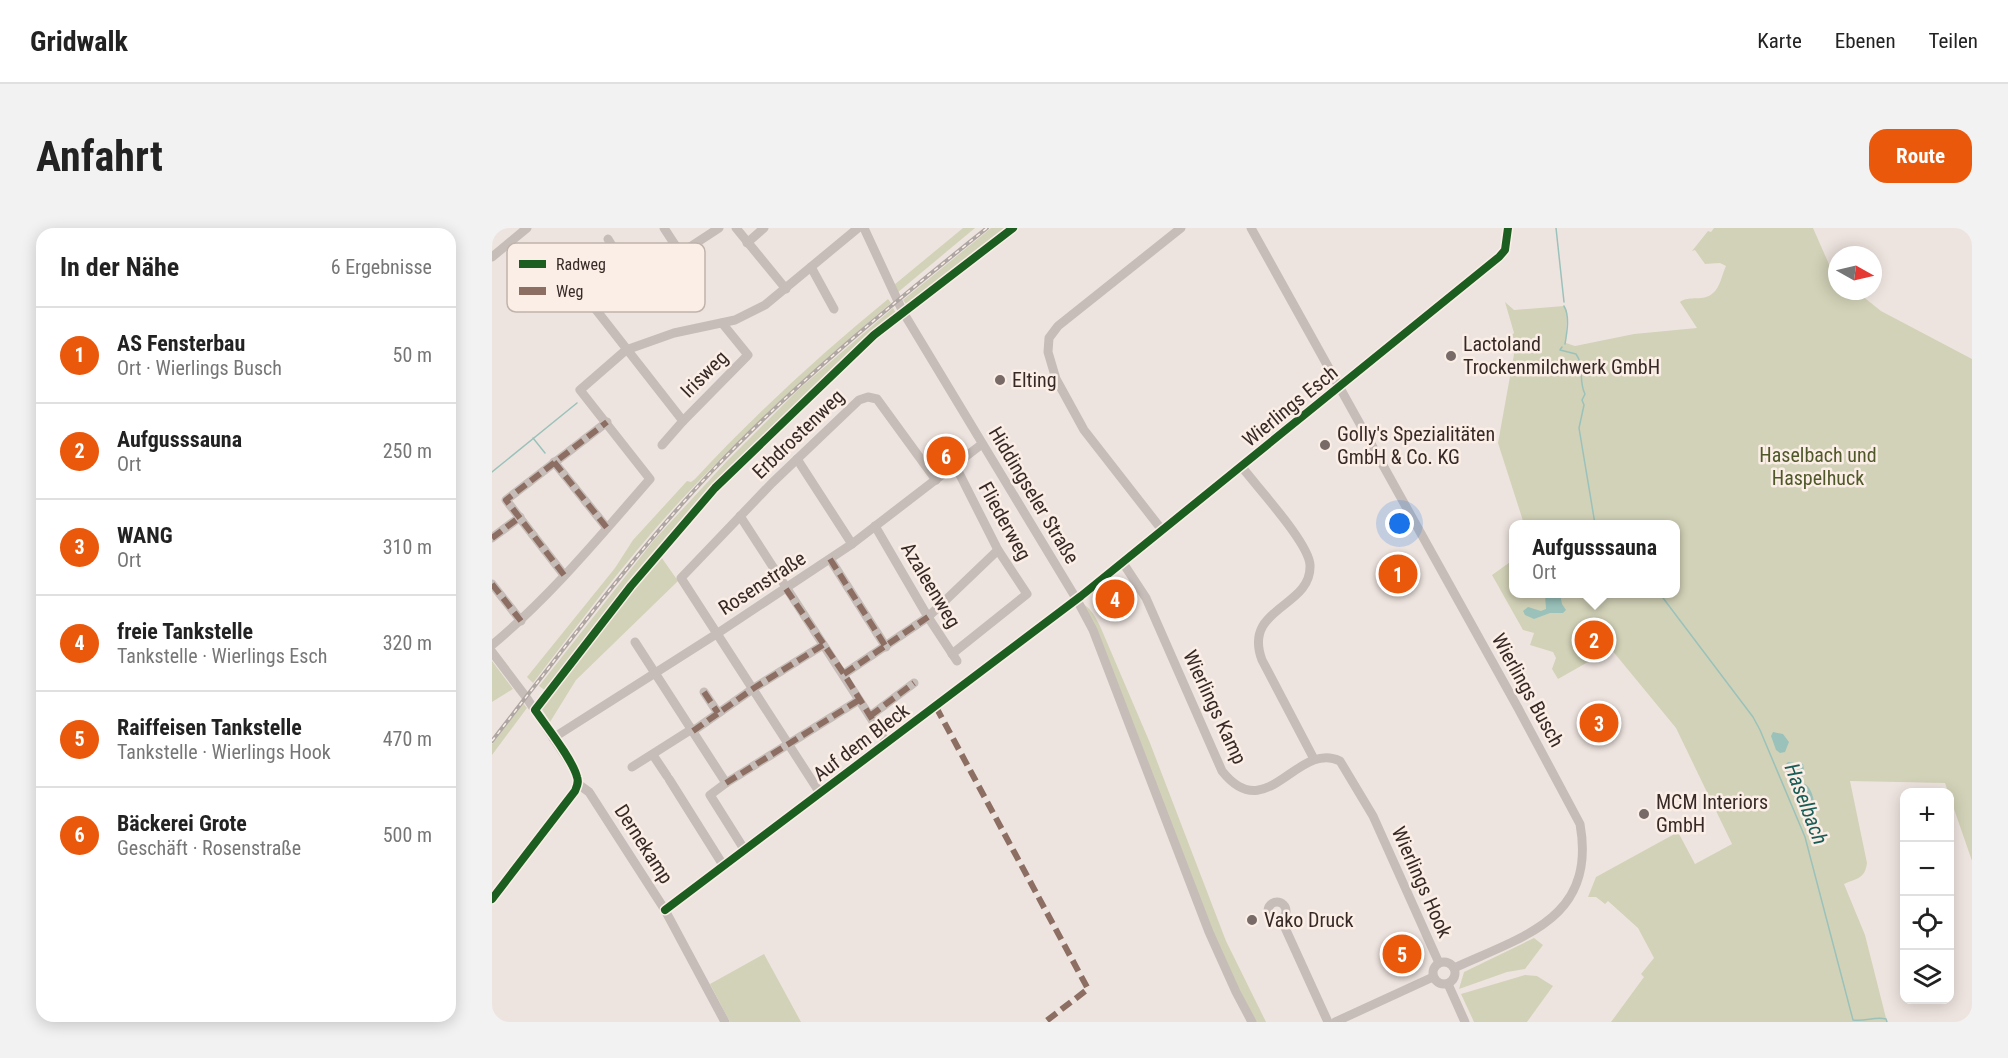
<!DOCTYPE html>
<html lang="de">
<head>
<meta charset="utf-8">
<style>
	body { margin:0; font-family:"Roboto Condensed",sans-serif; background:#f2f2f2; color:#222 }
	.controls { position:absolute; right:18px; bottom:18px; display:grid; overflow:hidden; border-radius:12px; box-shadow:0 3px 15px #0003 }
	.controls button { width:54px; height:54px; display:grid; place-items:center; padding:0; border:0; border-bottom:2px solid #e0e0e0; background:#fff; color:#222; font:30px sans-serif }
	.compass { position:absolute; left:1336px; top:18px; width:54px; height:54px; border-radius:50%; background:#fff; box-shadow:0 3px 15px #0003; rotate:98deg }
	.you { position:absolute; left:908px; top:296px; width:21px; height:21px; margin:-15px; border:4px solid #fff; border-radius:50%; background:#1a73e8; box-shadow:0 0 0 9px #1a73e833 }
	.badge { display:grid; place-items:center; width:39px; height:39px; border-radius:50%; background:#ea580c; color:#fff; font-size:20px; font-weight:700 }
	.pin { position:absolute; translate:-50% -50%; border:3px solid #fff; box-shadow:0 2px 6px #0006 }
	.popup { position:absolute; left:1017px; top:292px; width:171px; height:78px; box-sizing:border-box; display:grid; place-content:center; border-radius:12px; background:#fff; filter:drop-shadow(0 2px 4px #0005); font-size:20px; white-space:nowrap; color:#767676 }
	.popup b { font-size:22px; color:#222 }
	.popup::after { content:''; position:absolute; left:50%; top:100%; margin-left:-12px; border:12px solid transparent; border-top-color:#fff }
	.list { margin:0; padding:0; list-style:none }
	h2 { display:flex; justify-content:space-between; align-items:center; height:78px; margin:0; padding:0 24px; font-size:26px }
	h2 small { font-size:20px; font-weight:400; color:#767676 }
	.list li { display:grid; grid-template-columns:39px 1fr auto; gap:18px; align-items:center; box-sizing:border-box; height:96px; padding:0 24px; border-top:2px solid #e0e0e0 }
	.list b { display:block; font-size:22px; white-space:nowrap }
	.list p { margin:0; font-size:20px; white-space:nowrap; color:#767676 }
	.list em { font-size:20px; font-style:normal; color:#767676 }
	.icon { flex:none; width:33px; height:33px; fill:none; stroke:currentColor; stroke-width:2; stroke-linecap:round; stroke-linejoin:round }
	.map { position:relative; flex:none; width:1480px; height:794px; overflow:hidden; border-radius:18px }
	header { display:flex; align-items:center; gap:36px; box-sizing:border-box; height:84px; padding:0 30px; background:#fff; border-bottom:2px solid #e0e0e0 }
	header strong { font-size:28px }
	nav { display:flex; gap:33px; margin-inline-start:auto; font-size:21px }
	.intro { display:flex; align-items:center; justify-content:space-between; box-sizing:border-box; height:144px; padding:0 36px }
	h1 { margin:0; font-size:42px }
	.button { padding:15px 27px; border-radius:18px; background:#ea580c; color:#fff; font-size:21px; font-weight:700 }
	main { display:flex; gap:36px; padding:0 36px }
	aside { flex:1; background:#fff; border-radius:18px; box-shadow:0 3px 15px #0003 }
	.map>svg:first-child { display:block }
	.green { fill:#d2d2b8 }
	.water { fill:#9ac2bb }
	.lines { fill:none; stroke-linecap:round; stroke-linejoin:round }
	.stream { stroke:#9ac2bb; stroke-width:1.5 }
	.minor { stroke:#c7bdb8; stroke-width:9 }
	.rail-casing { stroke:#aea6a3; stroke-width:4 }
	.rail { stroke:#fbeee6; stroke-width:1.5; stroke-dasharray:4.5; stroke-linecap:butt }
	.quiet { stroke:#8d6e63; stroke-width:6; stroke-dasharray:12 6; stroke-linecap:butt }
	.cycleway-casing { stroke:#fbeee6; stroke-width:11 }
	.cycleway { stroke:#1b5e20; stroke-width:8 }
	.poi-dot { fill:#776a67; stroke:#fbeee6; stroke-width:2 }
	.labels { text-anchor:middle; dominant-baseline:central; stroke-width:5; stroke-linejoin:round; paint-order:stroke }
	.poi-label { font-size:20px; fill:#372926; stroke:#fbeee6; text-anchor:start }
	.street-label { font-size:20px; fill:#372926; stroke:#fbeee6 }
	.park-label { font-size:20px; fill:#4e5828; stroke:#fbeee6 }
	.water-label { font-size:21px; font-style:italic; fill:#185c56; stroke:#fbeee6 }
	.key { fill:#fbeee6; stroke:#c0b3ac; stroke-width:1.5 }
	.key-label { font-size:16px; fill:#372926 }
</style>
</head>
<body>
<header>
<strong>Gridwalk</strong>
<nav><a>Karte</a><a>Ebenen</a><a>Teilen</a></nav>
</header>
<div class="intro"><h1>Anfahrt</h1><a class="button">Route</a></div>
<main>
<aside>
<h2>In der Nähe<small>6 Ergebnisse</small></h2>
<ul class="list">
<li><span class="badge">1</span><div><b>AS Fensterbau</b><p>Ort · Wierlings Busch</p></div><em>50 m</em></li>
<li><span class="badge">2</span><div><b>Aufgusssauna</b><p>Ort</p></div><em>250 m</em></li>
<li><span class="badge">3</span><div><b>WANG</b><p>Ort</p></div><em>310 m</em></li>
<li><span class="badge">4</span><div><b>freie Tankstelle</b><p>Tankstelle · Wierlings Esch</p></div><em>320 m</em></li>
<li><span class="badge">5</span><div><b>Raiffeisen Tankstelle</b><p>Tankstelle · Wierlings Hook</p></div><em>470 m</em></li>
<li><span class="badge">6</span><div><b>Bäckerei Grote</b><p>Geschäft · Rosenstraße</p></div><em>500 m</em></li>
</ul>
</aside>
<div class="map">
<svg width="1480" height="794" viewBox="0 0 1480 794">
	<rect width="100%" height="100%" fill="#eee4df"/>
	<g class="green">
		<path d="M471 0H483L405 65 402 57Z"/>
		<path d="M499 0H521L417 80 411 72Z"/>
		<path d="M1222 0H1321L1340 43 1345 48V63H1364L1389 83 1480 131V633L1453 555 1358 553 1375 635C1373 651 1365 650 1352 656L1373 707 1395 794H1119L1152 749 1149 746 1162 730 1146 700 1116 673 1113 676 1104 669H1096L1104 649 1186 604 1203 636 1240 616 1184 500 1119 421 1066 451 1060 441 1064 430 1061 424 1038 417 1042 405 1031 402 1000 347 1021 332V366H1183V296H1032L1006 215 1024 115 1020 107 1022 105 1013 74 1022 82 1072 78 1075 83 1074 115 1083 118 1142 106 1205 100 1188 74C1197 67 1212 74 1221 65 1228 60 1230 46 1234 38L1228 35 1213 36 1203 22 1200 23 1216 3 1219 4Z"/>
		<path d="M396 71 399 75C326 137 255 201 190 271 136 329 89 393 41 455L35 449 123 340 141 312 195 253 199 254 203 251C263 186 328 127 396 71Z"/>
		<path d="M401 80 404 85 343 140 222 258 165 323 54 463 47 458 162 312 235 233 307 161Z"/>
		<path d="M167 326 186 353 84 452 58 494 48 478 119 385Z"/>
		<path d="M585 372C597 378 602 386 608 398L658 515 734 713 774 794H761L717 704Z"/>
		<path d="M0 433 21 461 0 474Z"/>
		<path d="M31 475 35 480 0 527V516Z"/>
		<path d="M1042 710 1051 717 1033 741 1015 744 967 761 972 744Z"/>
		<path d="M272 726 309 794H238L218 756Z"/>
		<path d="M1033 747 1045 748 1061 758 1035 794H982L969 766Z"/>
	</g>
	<g class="water">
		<path d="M1056 366H1068L1070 376 1074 382 1071 385H1058L1042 391 1033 387 1031 383 1036 379 1049 383 1054 381 1053 367Z"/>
		<path d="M1281 504 1291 506 1297 514 1293 524 1288 525 1284 522 1279 508Z"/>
		<path d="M1296 534 1311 536 1313 547 1308 550 1295 547 1292 538Z"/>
		<path d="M1313 556C1320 560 1324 575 1321 582L1313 586 1309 585C1308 575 1303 569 1305 558Z"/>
	</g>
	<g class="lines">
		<g class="stream">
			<path d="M1064 0 1072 74"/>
			<path d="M1072 78C1078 88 1075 104 1073 116"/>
			<path d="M1070 119 1068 122 1084 126C1093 138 1086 153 1093 166L1090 172 1092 177 1087 200 1103 296"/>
			<path d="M41 210 53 225"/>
			<path d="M0 244 85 175"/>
			<path d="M1168 366 1261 489 1268 502 1313 609 1361 792C1373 794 1383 788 1394 791L1395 794"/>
		</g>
		<g class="minor">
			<path d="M172 0 189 26"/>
			<path d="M227 0 172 36 138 48 87 60 191 193 256 127 230 95"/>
			<path d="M244 0 294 61"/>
			<path d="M372 0 411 84 585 372 601 402 717 704 744 764 760 794"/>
			<path d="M759 0 1026 480 1088 596C1105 691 1031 708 962 740"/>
			<path d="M116 11 138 48"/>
			<path d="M255 15 272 0"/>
			<path d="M0 29 35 0"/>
			<path d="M319 39 342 81"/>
			<path d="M74 42 87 60"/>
			<path d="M170 217 191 193"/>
			<path d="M305 231 360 316"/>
			<path d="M62 234 115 300"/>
			<path d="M750 239C765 259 817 315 818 337 820 380 750 379 770 432L822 531"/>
			<path d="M248 288 395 515"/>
			<path d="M383 298 436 389 465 433"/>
			<path d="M670 302 592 202 564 151 556 124 557 110 566 98 689 0"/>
			<path d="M0 310 28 289"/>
			<path d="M338 331 394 419"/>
			<path d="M631 335 654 370 730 543C775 600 805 512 848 533L881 588 947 735"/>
			<path d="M72 347 14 272 115 194"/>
			<path d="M0 356 29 393"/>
			<path d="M143 414 234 555 218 567 252 621"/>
			<path d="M0 417C59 368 108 308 158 251L88 162 134 122 182 105 243 92 273 77 366 0"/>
			<path d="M0 424 34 469 80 538C85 547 88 553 83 563L0 671"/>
			<path d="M460 426 535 366 506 322 463 237"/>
			<path d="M352 446 436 389 506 322"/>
			<path d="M212 464 226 485"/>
			<path d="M378 488 422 455"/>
			<path d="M201 503 262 460 331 417"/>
			<path d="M61 510 226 405 360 316 490 216"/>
			<path d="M161 527 175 548"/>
			<path d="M140 539 200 501"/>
			<path d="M177 551 231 637"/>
			<path d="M234 555 367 472"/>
			<path d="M86 556 97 564 173 682 233 794"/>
			<path d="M328 565 189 350 280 255 367 172 376 169 385 171 444 252"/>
			<circle cx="785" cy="683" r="9"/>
			<path d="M173 682 589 368 1007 29 1013 22 1016 0"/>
			<path d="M789 691 836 794"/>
			<circle cx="952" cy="745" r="11"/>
			<path d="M956 756 973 794"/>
			<path d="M843 794 941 749"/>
		</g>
		<defs>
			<path id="rail" d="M0 513C71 422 140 328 220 243 304 154 399 77 495 0"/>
		</defs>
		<use href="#rail" class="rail-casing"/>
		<use href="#rail" class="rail"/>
		<g class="quiet">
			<path d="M62 234 115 300"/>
			<path d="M0 310 28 289"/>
			<path d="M338 331 394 419"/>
			<path d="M72 347 14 272 115 194"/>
			<path d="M0 356 29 393"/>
			<path d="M294 361 352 446 395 515"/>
			<path d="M352 446 436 389"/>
			<path d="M212 464 226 485"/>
			<path d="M444 479 596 761 553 794"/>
			<path d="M378 488 422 455"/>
			<path d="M201 503 262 460 331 417"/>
			<path d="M234 555 367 472"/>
		</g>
		<defs>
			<g id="cycleway">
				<path d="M0 671 83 563C85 558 87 554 85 549 81 532 54 498 43 482L139 358 223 260 382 107 521 0"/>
				<path d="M173 682 589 368 1007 29 1013 22 1016 0"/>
			</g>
		</defs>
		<use href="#cycleway" class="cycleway-casing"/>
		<use href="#cycleway" class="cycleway"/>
	</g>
	<g class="poi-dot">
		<circle cx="959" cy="128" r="6"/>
		<circle cx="508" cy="152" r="6"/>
		<circle cx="833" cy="217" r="6"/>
		<circle cx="1152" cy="586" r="6"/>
		<circle cx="760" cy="692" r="6"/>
	</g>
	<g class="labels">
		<g class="poi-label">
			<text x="971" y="116">Lactoland<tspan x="971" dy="23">Trockenmilchwerk GmbH</tspan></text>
			<text x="520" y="152">Elting</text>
			<text x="845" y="206">Golly's Spezialitäten<tspan x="845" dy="23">GmbH &amp; Co. KG</tspan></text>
			<text x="1164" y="574">MCM Interiors<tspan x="1164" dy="23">GmbH</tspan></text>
			<text x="772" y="692">Vako Druck</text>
		</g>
		<g class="street-label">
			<text transform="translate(212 146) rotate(-45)">Irisweg</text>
			<text transform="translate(798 178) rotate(-39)">Wierlings Esch</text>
			<text transform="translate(306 206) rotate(-44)">Erbdrostenweg</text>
			<text transform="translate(542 267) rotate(59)">Hiddingseler Straße</text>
			<text transform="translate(513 293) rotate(61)">Fliederweg</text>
			<text transform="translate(270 355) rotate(-33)">Rosenstraße</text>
			<text transform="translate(439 357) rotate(59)">Azaleenweg</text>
			<text transform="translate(1036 462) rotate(61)">Wierlings Busch</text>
			<text transform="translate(723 479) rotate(65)">Wierlings Kamp</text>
			<text transform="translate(369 514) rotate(-37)">Auf dem Bleck</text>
			<text transform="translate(152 616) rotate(57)">Dernekamp</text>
			<text transform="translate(930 654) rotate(66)">Wierlings Hook</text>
		</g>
		<g class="park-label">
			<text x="1326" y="227">Haselbach und<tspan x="1326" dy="23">Haspelhuck</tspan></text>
		</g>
		<g class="water-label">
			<text transform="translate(1314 576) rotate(69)">Haselbach</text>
		</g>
	</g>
	<rect x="15" y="15" width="198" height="69" rx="9" class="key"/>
	<rect x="27" y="32" width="27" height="8" fill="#1b5e20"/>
	<rect x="27" y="59" width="27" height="8" fill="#8d6e63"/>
	<g class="key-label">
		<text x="64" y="42">Radweg</text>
		<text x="64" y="69">Weg</text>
	</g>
</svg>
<div class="controls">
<button>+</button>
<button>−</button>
<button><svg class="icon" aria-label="locate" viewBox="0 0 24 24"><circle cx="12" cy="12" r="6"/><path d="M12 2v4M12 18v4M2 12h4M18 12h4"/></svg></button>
<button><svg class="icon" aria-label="layers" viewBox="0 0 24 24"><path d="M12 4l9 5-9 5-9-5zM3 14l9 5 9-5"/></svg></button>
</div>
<svg class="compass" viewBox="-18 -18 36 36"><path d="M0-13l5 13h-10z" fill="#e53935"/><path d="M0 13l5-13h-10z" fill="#767676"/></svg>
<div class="you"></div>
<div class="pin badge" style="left:906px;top:346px">1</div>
<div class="pin badge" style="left:1102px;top:412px">2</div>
<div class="popup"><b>Aufgusssauna</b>Ort</div>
<div class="pin badge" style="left:1107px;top:495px">3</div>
<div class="pin badge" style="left:623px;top:371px">4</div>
<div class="pin badge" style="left:910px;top:726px">5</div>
<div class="pin badge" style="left:454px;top:228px">6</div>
</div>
</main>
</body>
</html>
